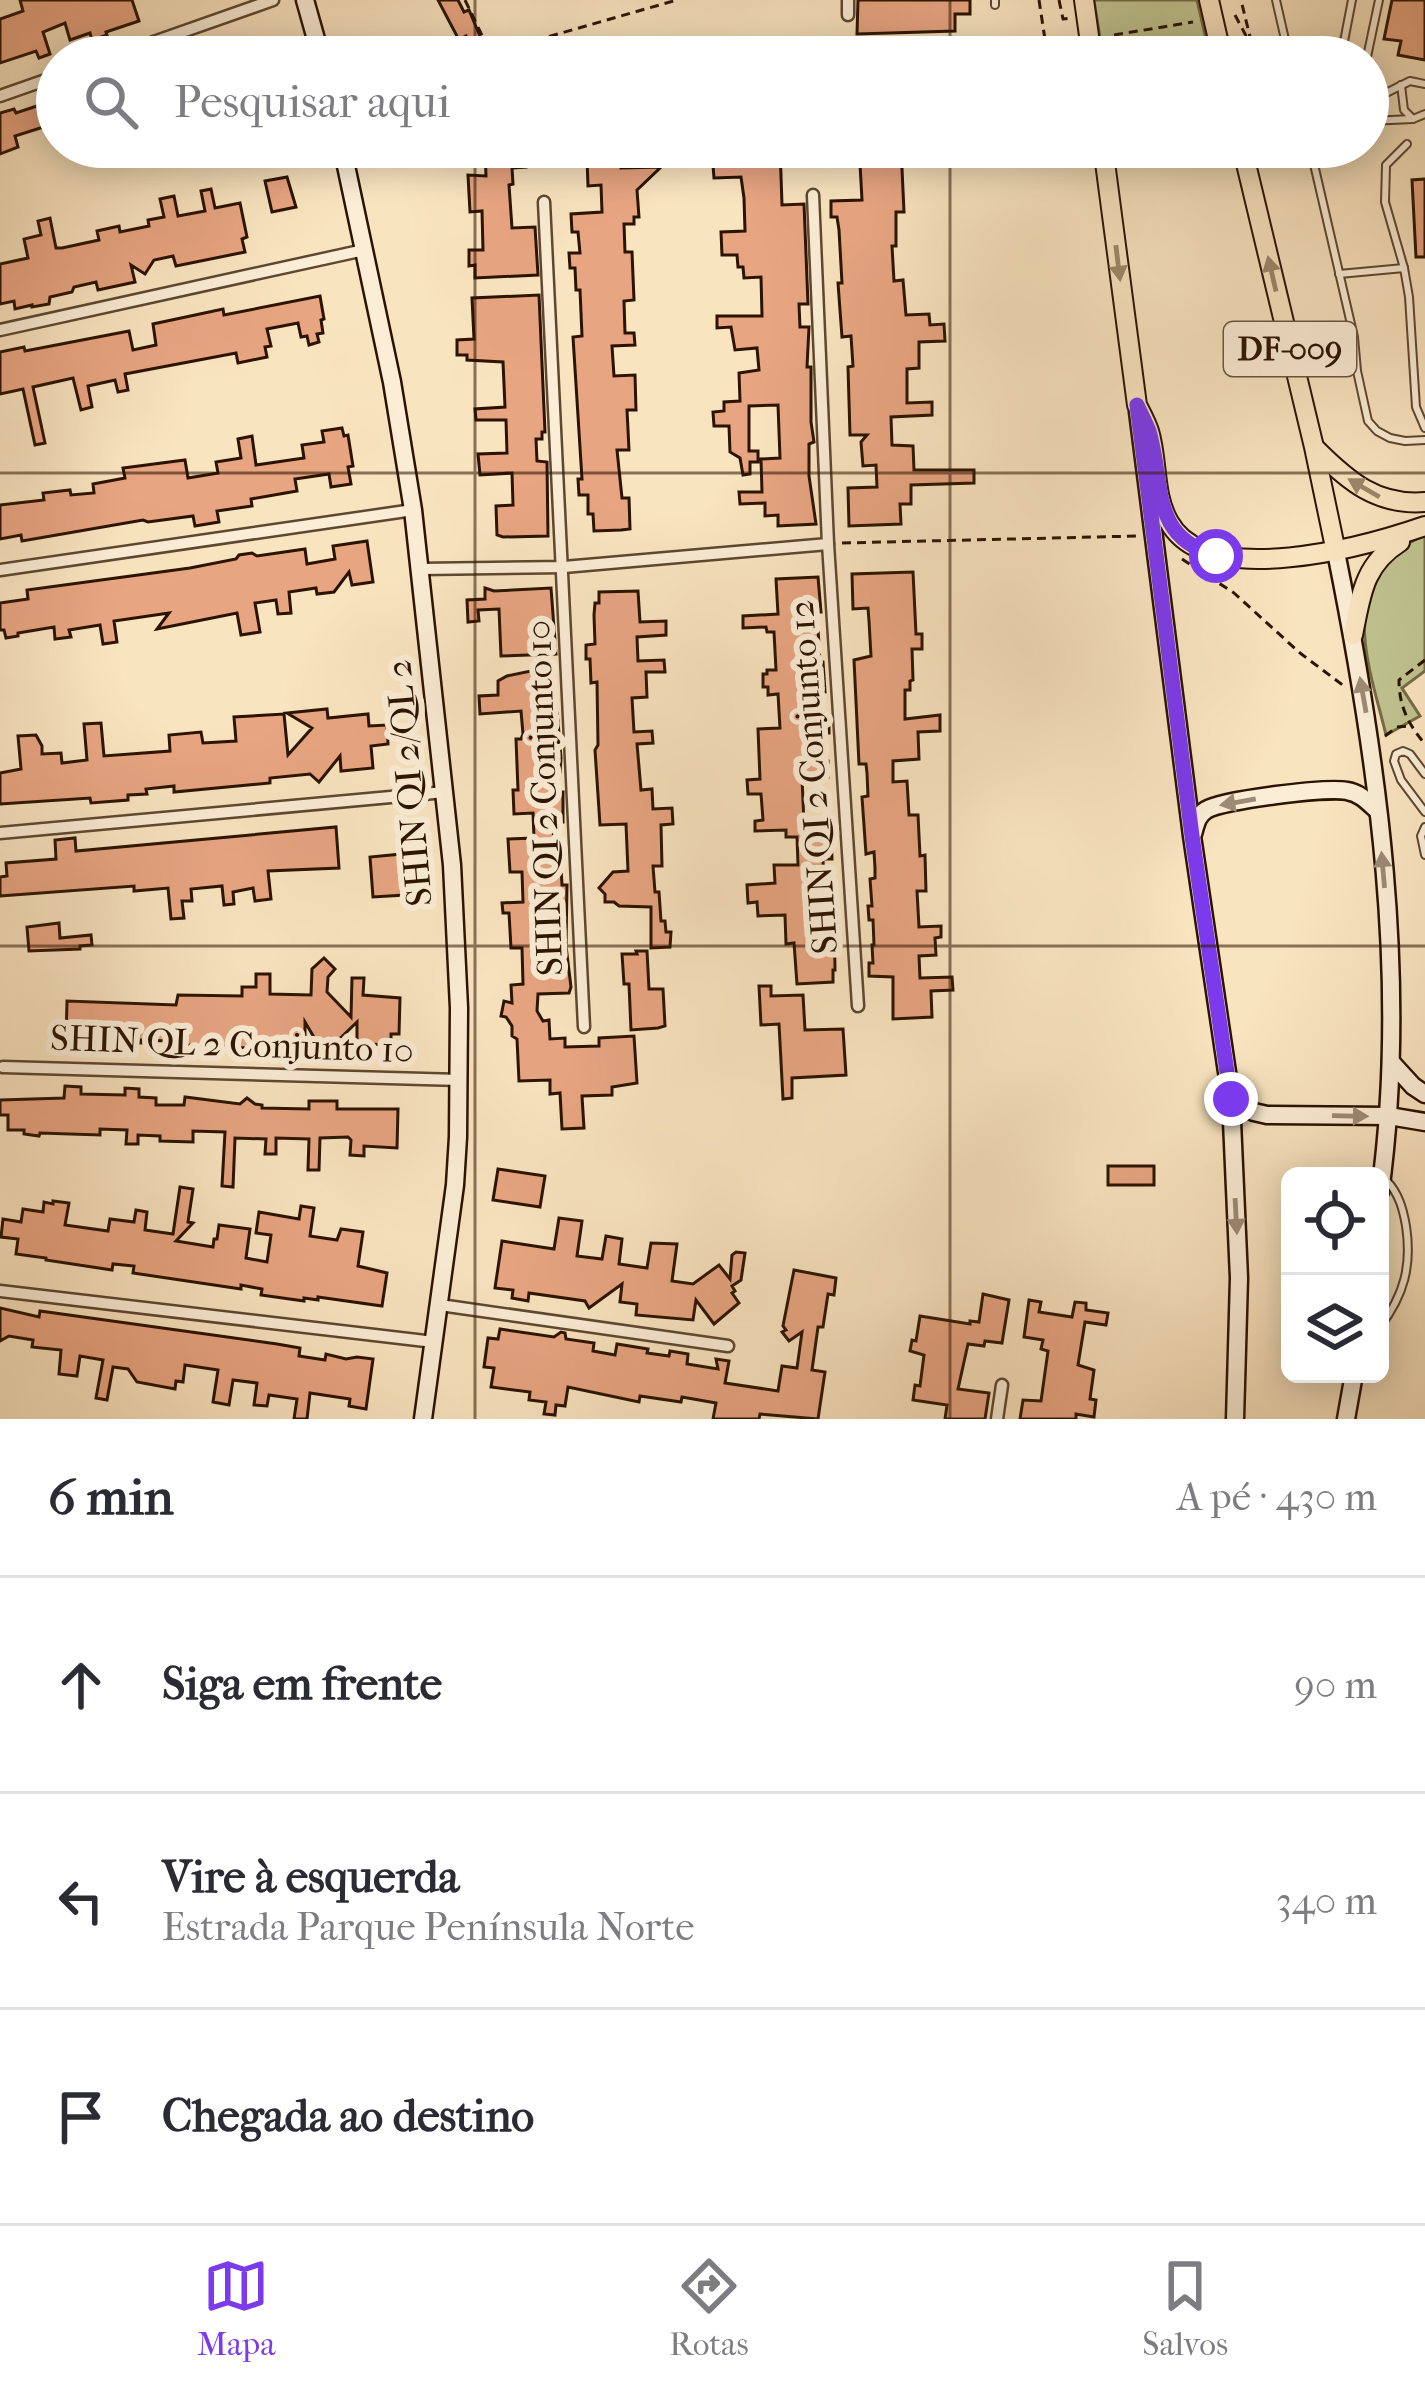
<!DOCTYPE html>
<html lang="pt">
<head>
<meta charset="utf-8">
<style>
	body { margin:0; font-family:"IM FELL French Canon",serif; background:#f2f2f3; color:#2b2b33 }
	.controls { position:absolute; right:36px; bottom:36px; display:grid; overflow:hidden; border-radius:18px; box-shadow:0 6px 30px #0003 }
	.controls button { width:108px; height:108px; display:grid; place-items:center; padding:0; border:0; border-bottom:3px solid #e1e1e2; background:#fff; color:#2b2b33; font:60px sans-serif }
	.stop { position:absolute; width:36px; height:36px; margin:-27px; border:9px solid #7c3aed; border-radius:50%; background:#fff }
	.stop.end { background:#7c3aed; border-color:#fff; box-shadow:0 3px 12px #0008 }
	.list { margin:0; padding:0; list-style:none }
	h2 { display:flex; justify-content:space-between; align-items:center; height:156px; margin:0; padding:0 48px; font-size:51px }
	h2 small { font-size:39px; font-weight:400; color:#7c7c81 }
	.list li { display:grid; grid-template-columns:78px 1fr auto; gap:36px; align-items:center; box-sizing:border-box; height:216px; padding:0 48px; border-top:3px solid #e1e1e2 }
	.list b { display:block; font-size:45px; white-space:nowrap }
	.list p { margin:0; font-size:39px; white-space:nowrap; color:#7c7c81 }
	.list em { font-size:39px; font-style:normal; color:#7c7c81 }
	.icon { flex:none; width:66px; height:66px; fill:none; stroke:currentColor; stroke-width:2; stroke-linecap:round; stroke-linejoin:round }
	.map { position:relative; flex:none; width:1425px; height:1419px; overflow:hidden }
	.search { position:absolute; background:#fff; box-shadow:0 6px 30px #0003; left:36px; right:36px; top:36px; height:132px; display:flex; align-items:center; gap:30px; box-sizing:border-box; padding:0 42px; border-radius:66px; color:#7c7c81; font-size:45px }
	.sheet { height:804px; background:#fff }
	nav { display:flex; justify-content:space-around; align-items:center; box-sizing:border-box; height:168px; border-top:3px solid #e1e1e2; background:#fff; font-size:33px; color:#7c7c81 }
	nav a { display:grid; justify-items:center; gap:6px }
	nav .on { color:#7c3aed }
	.map>svg:first-child { display:block }
	.green { fill:#c0c491; stroke:#766c48; stroke-width:3 }
	.building { fill:#e8a582; stroke:#2b1300; stroke-width:3 }
	.lines { fill:none; stroke-linecap:round; stroke-linejoin:round }
	.lane-casing { stroke:#5e4730; stroke-width:10 }
	.street-casing { stroke:#5e4730; stroke-width:15 }
	.secondary-casing { stroke:#2b1300; stroke-width:21 }
	.primary-casing { stroke:#2b1300; stroke-width:22 }
	.path { stroke:#2b1300; stroke-width:3; stroke-dasharray:9 6; stroke-linecap:butt }
	.lane { stroke:#fbedd6; stroke-width:6 }
	.street { stroke:#fbedd6; stroke-width:10 }
	.secondary { stroke:#fbedd6; stroke-width:16 }
	.primary { stroke:#f9e4c0; stroke-width:18 }
	.oneway { fill:#9c866a }
	.oneway2 { fill:#9d8b76 }
	.route { stroke:#7c3aed; stroke-width:15 }
	.grid { fill:none; stroke:#2b1300; stroke-width:3; stroke-opacity:0.55 }
	.labels { text-anchor:middle; dominant-baseline:central; stroke-width:12; stroke-linejoin:round; paint-order:stroke }
	.shield { fill:#fbedd6; stroke:#695440; stroke-width:3 }
	.shield-label { font-size:33px; font-weight:bold; fill:#2b1300 }
	.street-label { font-size:36px; fill:#2b1300; stroke:#fbedd6 }
</style>
</head>
<body>
<div class="map">
<svg width="1425" height="1419" viewBox="0 0 1425 1419">
	<rect width="100%" height="100%" fill="#f9e4c0"/>
	<filter id="stains"><feTurbulence type="fractalNoise" baseFrequency=".00167" numOctaves="4"/><feColorMatrix values="0 0 0 0 .2 0 0 0 0 .09 0 0 0 0 .02 0 0 0 .5 -.17"/></filter>
	<radialGradient id="worn" r=".72"><stop offset=".6" stop-color="#630" stop-opacity="0"/><stop offset="1" stop-color="#630" stop-opacity=".3"/></radialGradient>
	<g class="green">
		<path d="M1094 0H1197L1210 57H1103Z"/>
		<path d="M1425 534V671L1402 688 1420 716 1386 735C1373 680 1345 611 1385 560 1394 549 1413 542 1425 534Z"/>
	</g>
	<g class="building">
		<path d="M20 0H132L139 21 106 32 107 35 92 40 90 33 70 40 65 23 43 32 50 54 39 58 36 51 0 63V19L23 11Z"/>
		<path d="M438 0H458L464 12 469 10 482 41 470 45 466 36 459 40Z"/>
		<path d="M858 0H970V14H955V31L857 34Z"/>
		<path d="M1392 0H1425V60L1398 55 1401 41 1384 39Z"/>
		<path d="M46 103 53 124 15 136 18 147 0 154V113L14 109 16 113Z"/>
		<path d="M485 147H535L536 160 526 163V167L512 168 513 184 509 185 512 228 535 227 538 275 475 278V265L469 266V250H483L482 211 470 212 468 175 486 176Z"/>
		<path d="M574 147H620L621 168 661 167 637 190 639 217H634V224H624L625 252H632L634 300 624 301 625 333H634L635 345 612 346 614 376 635 375 636 410H627L629 450H617L622 498H629L630 529 621 530 594 531 593 514H588V495H579L578 479H582L573 337 582 336 580 290H576L575 268H570L569 253H580L578 232H572L571 214 602 212 601 185 588 186 587 159 575 160Z"/>
		<path d="M744 147H780L782 205 804 204 808 304H799L800 327H809L807 367H811V422L814 442 809 444V476L816 524 778 526V515L765 516V503L740 504 739 492H762L761 459 780 458 778 405 749 406V451H758V462H750V474L743 475 740 458 730 452 729 426H714L713 412 724 411V402L740 401 739 373 759 370 757 348 735 350 731 327 717 328V316H762L761 277 744 278 743 267H738L737 255H722L721 232 745 231 744 198 741 177 714 178 713 165 744 164Z"/>
		<path d="M864 147H901L904 212H896V246H892L894 281 903 280 906 315 929 314 930 325 944 324 945 341 919 342V368L907 369V403L932 402V415L891 417 892 445 913 446 914 470H974V483L911 485V504H900L901 524 849 526 848 488 877 487 876 465 863 466 861 442 867 435H850L848 367 853 366 851 336 842 337 838 283H842L839 230 837 217H831V201L862 200 860 164H865Z"/>
		<path d="M287 177 296 207 272 212 265 181Z"/>
		<path d="M1425 179V257H1416L1412 180Z"/>
		<path d="M211 189 215 208 240 203 247 237 242 239 245 252 176 266 173 256 154 260 145 274 131 265 135 282 98 290 96 282 74 287 72 292 50 297 49 304 32 307V305L15 309 14 301 0 304V264L28 258 24 239 41 235 38 221 50 218 56 248H62L99 240 97 231 119 226 120 232 149 226 148 220 164 217 160 199 174 196 178 216 205 211 201 191Z"/>
		<path d="M539 295 545 432H542V439H536L537 461 547 462 548 536 503 537 497 535 496 506 513 505 512 473 480 475 478 454 507 453 506 420H476L475 409 505 407 503 362 467 360V355H457V340L474 339 472 298Z"/>
		<path d="M320 296 324 319 321 320 323 333 317 334 319 342 309 345 307 336 301 337 298 323 267 329 271 346 265 347 267 357 238 363 236 353 125 374 128 390 118 392 115 380 88 386 92 407 81 410 73 378 33 387 45 443 35 445 23 389 0 394V352L24 347 25 351 129 331 133 350 156 345 153 324 223 309 224 315Z"/>
		<path d="M342 428 344 436 348 435 353 466 348 467 351 484 331 487 329 474 295 479 297 491 251 499 252 506 217 511 219 522 195 526 193 516 148 522 143 520 22 541 21 535 0 539V505L44 500 43 493 70 490 71 495 94 493 93 484 125 478 123 468 185 460 188 478 218 473 216 462 241 458 238 439 252 436 256 465 304 458 302 445 324 442 322 431Z"/>
		<path d="M367 541 373 582 352 585 349 572 334 592 317 594 316 588 289 592 291 613 278 614 276 600 255 603 260 632 241 635 237 613 157 629 169 613 114 621 117 642 103 644 100 625 69 630 71 637 55 639 54 627 18 633V636L6 638 4 630H0V603L28 599 27 590 190 568 236 559 239 555 252 553 257 556 305 549 307 564 335 559 333 546Z"/>
		<path d="M913 572 916 634H922V649H912L913 680 910 681V690H905V719L940 715V731L918 732 919 759 893 761V782L907 781 909 815H918L920 856 925 855 926 891H917L919 927 941 926V937L935 938 936 955 919 956 920 978 952 977 953 990 931 991 932 1017 893 1019V977L869 976V963H873L872 945H874L873 920H869L868 906H872L870 879 875 878V868L874 852 866 854 862 797 868 796 867 773 866 764H859L854 660 871 656 869 621 868 608 853 609 852 574Z"/>
		<path d="M818 577 821 612H817L820 662H823L825 692 817 693V716L829 715V733H819L820 761H828V777L802 778 804 824 824 823 831 828 832 859H823L824 885H826V891H832L834 904 835 970H833V982L797 984 794 943 786 944 785 915 758 916 757 902 748 903 747 885 775 883 774 865H798L797 837H786V830L755 831V821L763 820 761 794H748L747 780 760 779 758 729 780 728 778 694 768 695V687H763V674H767V670H776L774 632H767L766 627 743 628V616L778 614 776 579Z"/>
		<path d="M485 588 494 591 551 588 556 654 501 656 499 609 478 610 479 621 468 622 467 600 485 599Z"/>
		<path d="M638 591 640 622 666 621V635L637 637 638 661 664 660 665 672H646L647 697 632 698 634 732 652 731 653 743 637 744 641 790 652 789 653 809 672 808 673 824 661 825 662 866H653L655 892H659L661 921H665L666 932H671L670 947 651 948V907L619 906 614 902H605V894L599 888 613 872 628 871 626 824 600 825 595 750 598 745 597 682 591 683 590 659H586V645L595 644 594 615 595 603H599V592Z"/>
		<path d="M550 667 552 710H557L561 758 560 772H554L556 792H563V822H553L554 850H560L562 885H567L566 946 571 987 569 993 538 994 537 1011 543 1021 549 1020 550 1039 565 1038V1047L599 1046V1038L634 1036 637 1083 612 1087V1095L582 1096 584 1128 562 1129 560 1093 550 1094V1080L519 1081 517 1039 512 1036V1026L506 1017 501 1016 504 1001 512 1003 511 985 523 984 522 948H511L509 913H503L502 903 523 902 522 872H510L508 839 534 838 533 813 514 814 513 790H518L516 739H521L523 734 521 711 480 714 479 696 498 695V681L507 676Z"/>
		<path d="M327 709 328 718 368 714 369 726 387 725 388 744 371 746 373 768 341 771 340 756 319 782 310 774 270 778V783L248 785 174 792V786L146 789 147 794 128 795V800L91 803 90 798 0 804V773L21 769 18 736 36 735 42 746V754L61 753 62 763 87 760 84 724 101 723 104 756 170 751 169 735 201 732 203 743 236 741 234 717 284 714 288 755 312 728 287 713Z"/>
		<path d="M336 827 339 868 268 871 271 899 255 901 253 888 233 892 234 904 224 905 222 886 191 889 192 901H182L184 918 171 919 168 888 134 891V886L0 896V877L7 876 6 863 56 859 55 840 75 838 76 851Z"/>
		<path d="M402 854 405 895 373 897 370 857Z"/>
		<path d="M59 923 60 938 91 935 92 945 80 946V949L29 951 27 927Z"/>
		<path d="M636 951H647L649 989H663L665 1026 658 1028 631 1030 629 984H624L622 954H637Z"/>
		<path d="M324 958 335 969 328 977 327 992 351 1017 352 978H364L363 995 400 998 399 1034H391V1045L369 1044 368 1049H357V1022L329 1049 322 1041 318 1044 305 1022V1050L194 1046 168 1041 141 1040V1043L66 1040 67 1001 176 1005 178 995 242 996V987H256V974H270V994L311 995 312 969Z"/>
		<path d="M759 986H771V996L803 995 805 1030 843 1029 846 1075 792 1078V1098L783 1099 779 1024 761 1025Z"/>
		<path d="M65 1086 81 1087V1094L125 1095V1088L139 1089V1097L156 1098V1105H184L185 1097 240 1104 247 1098 255 1104 262 1105V1108L309 1109V1101H337V1109H398L397 1148 364 1146V1156L350 1155 351 1140 348 1137 320 1138 319 1170H308L309 1139 276 1138V1154H265L266 1139 235 1138 233 1187 222 1186 225 1132 193 1131V1142L160 1141V1136L138 1135V1144H126L127 1130 100 1129V1135L40 1133 39 1136 24 1134V1130H8V1115H0V1100L64 1098Z"/>
		<rect x="1108" y="1166" width="46" height="19"/>
		<path d="M498 1169 545 1176 540 1207 493 1200Z"/>
		<path d="M180 1187 193 1189 188 1222 193 1223 176 1241 213 1247 214 1239H217L219 1225 250 1229 246 1258 267 1262 271 1235 256 1233 259 1212 299 1219 301 1206 314 1208 310 1236 337 1240 341 1229 363 1232 358 1266 387 1273 382 1306 318 1297V1300L304 1298V1301L261 1295 262 1289 241 1285V1289L133 1273 134 1266 113 1264 112 1270 46 1260V1258L16 1254 18 1239 1 1237 3 1219 21 1222 23 1209 43 1212 44 1202 53 1204V1201L69 1203 65 1225 108 1231 110 1219 134 1222 136 1210 147 1212 145 1230 173 1234Z"/>
		<path d="M559 1218 582 1221 577 1256 602 1259 606 1236 622 1239 619 1264 647 1268 651 1243 677 1244 672 1281 693 1284 719 1265 730 1279 732 1255 736 1252 745 1253 741 1280 732 1286 735 1291 732 1293 739 1303 714 1324 696 1300 693 1320 636 1315 637 1304 620 1302 622 1284 589 1308 585 1301 529 1293 528 1301 512 1298 513 1290 495 1288 502 1241 554 1249Z"/>
		<path d="M794 1270 836 1278 834 1295 828 1294 823 1327H818L812 1370 825 1372 818 1419 760 1414 759 1419H713L716 1403 682 1397 681 1402 640 1396 639 1402 568 1387 565 1406 556 1405 555 1415 544 1414 546 1402 529 1400 530 1392 491 1387 494 1368 484 1367 488 1338 498 1339 500 1329 554 1337 561 1332 565 1333 566 1339 594 1343 593 1351 615 1355 617 1344 648 1349 647 1353 669 1356 670 1351 688 1354 687 1364 718 1369 716 1359 729 1361 725 1383 778 1391 782 1366 797 1368 802 1332 789 1341 782 1332 786 1330 783 1326Z"/>
		<path d="M983 1294 1009 1300 1002 1343 985 1341 984 1346 968 1344 958 1389 989 1393 985 1419H945L947 1405 913 1400 915 1385 920 1386 924 1355 910 1351 912 1340 916 1341 920 1316 970 1324V1321L979 1322Z"/>
		<path d="M1029 1300 1041 1302 1039 1312 1072 1317 1075 1302 1086 1303V1310L1108 1313 1106 1325 1085 1322 1078 1365 1094 1370 1090 1399 1096 1400 1094 1417 1076 1414V1419H1020L1023 1400 1041 1401 1048 1351 1041 1349 1043 1340 1024 1337Z"/>
		<path d="M0 1308 39 1317 40 1311 277 1344 300 1348 299 1356 325 1360 326 1354 346 1359 357 1357 373 1359 366 1409 349 1406 350 1399 310 1393 307 1419H294L297 1399 269 1395 267 1406 254 1405 257 1383 233 1380 229 1405 213 1402 218 1370 185 1365 183 1382 176 1381 175 1389 137 1382 128 1369 113 1367 107 1400 96 1398 103 1360 80 1356 77 1376 59 1374 61 1350 32 1347 33 1340 9 1336 0 1341Z"/>
	</g>
	<g class="lines">
		<defs>
			<g id="lane">
				<path d="M995 0V5"/>
				<path d="M1276 0 1289 57"/>
				<path d="M1341 57 1352 0"/>
				<path d="M1367 57 1379 0"/>
				<path d="M1401 85 1404 110 1413 119"/>
				<path d="M1368 102 1410 81 1425 84"/>
				<path d="M1368 121 1413 119 1425 114"/>
				<path d="M1310 147 1354 337 1357 371 1368 421 1377 431 1390 438 1405 441 1425 440"/>
				<path d="M1404 268 1385 202 1386 165 1407 144"/>
				<path d="M1339 274 1404 268 1409 297 1416 407 1425 428"/>
				<path d="M1425 774 1410 754 1403 751 1396 754 1394 761 1401 780 1425 812"/>
				<path d="M1425 827 1421 836 1425 855"/>
				<path d="M1380 1327C1404 1295 1412 1266 1406 1226 1403 1209 1399 1194 1387 1181"/>
			</g>
			<g id="street">
				<path d="M848 15V0"/>
				<path d="M111 57 273 0"/>
				<path d="M0 96 57 76"/>
				<path d="M813 195 828 544 858 1006"/>
				<path d="M544 202 584 1027"/>
				<path d="M0 330 364 250"/>
				<path d="M421 569 564 567 828 544"/>
				<path d="M0 570 413 510"/>
				<path d="M0 833 445 792"/>
				<path d="M3 1067 460 1080"/>
				<path d="M0 1291 434 1342"/>
				<path d="M440 1305 728 1346"/>
				<path d="M997 1419 1002 1385"/>
			</g>
			<g id="secondary">
				<path d="M305 0 321 57"/>
				<path d="M342 147 392 382 413 510 452 865 459 1008 458 1137 455 1185 423 1419"/>
				<path d="M1138 412 1192 836 1231 1099 1239 1278 1235 1419"/>
				<path d="M1336 552C1378 761 1409 980 1380 1192"/>
				<path d="M1193 834C1196 824 1197 816 1206 810 1222 800 1326 787 1347 791 1360 793 1368 802 1378 811"/>
				<path d="M1391 1062 1413 1086 1425 1094"/>
				<path d="M1231 1099 1254 1112 1267 1115 1389 1116 1425 1122"/>
				<path d="M1346 1419 1354 1374"/>
			</g>
			<g id="primary">
				<path d="M1084 0 1092 57"/>
				<path d="M1209 0 1222 57"/>
				<path d="M1103 147 1137 405C1141 413 1146 422 1149 431 1158 460 1153 495 1169 522 1207 591 1367 546 1425 526"/>
				<path d="M1115 147C1133 157 1149 151 1168 147"/>
				<path d="M1242 147 1314 447 1336 552"/>
				<path d="M1316 449C1348 481 1377 506 1425 502"/>
				<path d="M1353 635C1361 596 1363 565 1400 542"/>
			</g>
		</defs>
		<use href="#lane" class="lane-casing"/>
		<use href="#street" class="street-casing"/>
		<use href="#secondary" class="secondary-casing"/>
		<use href="#primary" class="primary-casing"/>
		<g class="path">
			<path d="M465 0 490 52"/>
			<path d="M1039 0 1046 46 1058 44"/>
			<path d="M1059 0 1063 19 1071 18"/>
			<path d="M1235 15 1253 49 1241 0"/>
			<path d="M1114 35 1193 22"/>
			<path d="M477 57 677 0"/>
			<path d="M842 543 1138 536"/>
			<path d="M1182 559 1234 593 1300 653 1344 686"/>
			<path d="M1425 660 1399 680C1399 706 1408 724 1425 744"/>
			<path d="M1385 736 1397 727 1408 726"/>
		</g>
		<use href="#lane" class="lane"/>
		<use href="#street" class="street"/>
		<use href="#secondary" class="secondary"/>
		<use href="#primary" class="primary"/>
	</g>
	<defs><path id="oneway-solid" d="M-6-.8H1V-3.2L6.5 0L1 3.2V.8H-6Z" transform="scale(3)"/></defs>
	<g class="oneway">
		<use href="#oneway-solid" transform="translate(1118 263) rotate(83)"/>
		<use href="#oneway-solid" transform="translate(1272 274) rotate(-103)"/>
		<use href="#oneway-solid" transform="translate(1364 488) rotate(-150)"/>
	</g>
	<g class="oneway2">
		<use href="#oneway-solid" transform="translate(1363 695) rotate(-100)"/>
		<use href="#oneway-solid" transform="translate(1238 802) rotate(170)"/>
		<use href="#oneway-solid" transform="translate(1383 870) rotate(-95)"/>
		<use href="#oneway-solid" transform="translate(1350 1116) rotate(1)"/>
		<use href="#oneway-solid" transform="translate(1236 1216) rotate(87)"/>
	</g>
	<g class="lines">
		<path class="route" d="M1216 556C1149 535 1165 486 1149 431 1146 423 1141 414 1137 405L1192 836 1231 1099"/>
	</g>
	<path class="grid" d="M475 0V57M950 0V57M475 147V1419M950 147V1419M0 473H1425M0 946H1425"/>
	<g class="labels">
		<rect class="shield" x="1224" y="322" width="132" height="54" rx="9"/>
		<g class="shield-label">
			<text x="1290" y="349">DF-009</text>
		</g>
		<g class="street-label">
			<text transform="translate(813 777) rotate(-94)">SHIN QI 2 Conjunto 12</text>
			<text transform="translate(409 783) rotate(-95)">SHIN QI 2/QL 2</text>
			<text transform="translate(544 798) rotate(-92)">SHIN QI 2 Conjunto 10</text>
			<text transform="translate(232 1044) rotate(2)">SHIN QL 2 Conjunto 10</text>
		</g>
	</g>
	<rect width="100%" height="100%" filter="url(#stains)"/>
	<rect width="100%" height="100%" fill="url(#worn)"/>
</svg>
<div class="controls">
<button><svg class="icon" aria-label="locate" viewBox="0 0 24 24"><circle cx="12" cy="12" r="6"/><path d="M12 2v4M12 18v4M2 12h4M18 12h4"/></svg></button>
<button><svg class="icon" aria-label="layers" viewBox="0 0 24 24"><path d="M12 4l9 5-9 5-9-5zM3 14l9 5 9-5"/></svg></button>
</div>
<div class="stop" style="left:1216px;top:556px"></div>
<div class="stop end" style="left:1231px;top:1099px"></div>
<div class="search"><svg class="icon" aria-label="search" viewBox="0 0 24 24"><circle cx="10" cy="10" r="6"/><path d="M15 15l6 6"/></svg>Pesquisar aqui</div>
</div>
<section class="sheet">
<h2>6 min<small>A pé · 430 m</small></h2>
<ul class="list">
<li><svg class="icon" aria-label="ahead" viewBox="0 0 24 24"><path d="M12 20V5M6 11l6-6 6 6"/></svg><div><b>Siga em frente</b></div><em>90 m</em></li>
<li><svg class="icon" aria-label="left" viewBox="0 0 24 24"><path d="M17 20v-9H6M10 6l-5 5 5 5"/></svg><div><b>Vire à esquerda</b><p>Estrada Parque Península Norte</p></div><em>340 m</em></li>
<li><svg class="icon" aria-label="arrive" viewBox="0 0 24 24"><path d="M6 21V4h12l-3 4 3 4H6"/></svg><div><b>Chegada ao destino</b></div></li>
</ul>
</section>
<nav>
<a class="on"><svg class="icon" aria-label="map" viewBox="0 0 24 24"><path d="M3 6l6-2 6 2 6-2v14l-6 2-6-2-6 2zM9 4v14M15 6v14"/></svg>Mapa</a>
<a><svg class="icon" aria-label="directions" viewBox="0 0 24 24"><path d="M12 3l9 9-9 9-9-9zM9 14v-3h6M13 9l2 2-2 2"/></svg>Rotas</a>
<a><svg class="icon" aria-label="saved" viewBox="0 0 24 24"><path d="M7 4h10v16l-5-4-5 4z"/></svg>Salvos</a>
</nav>
</body>
</html>
